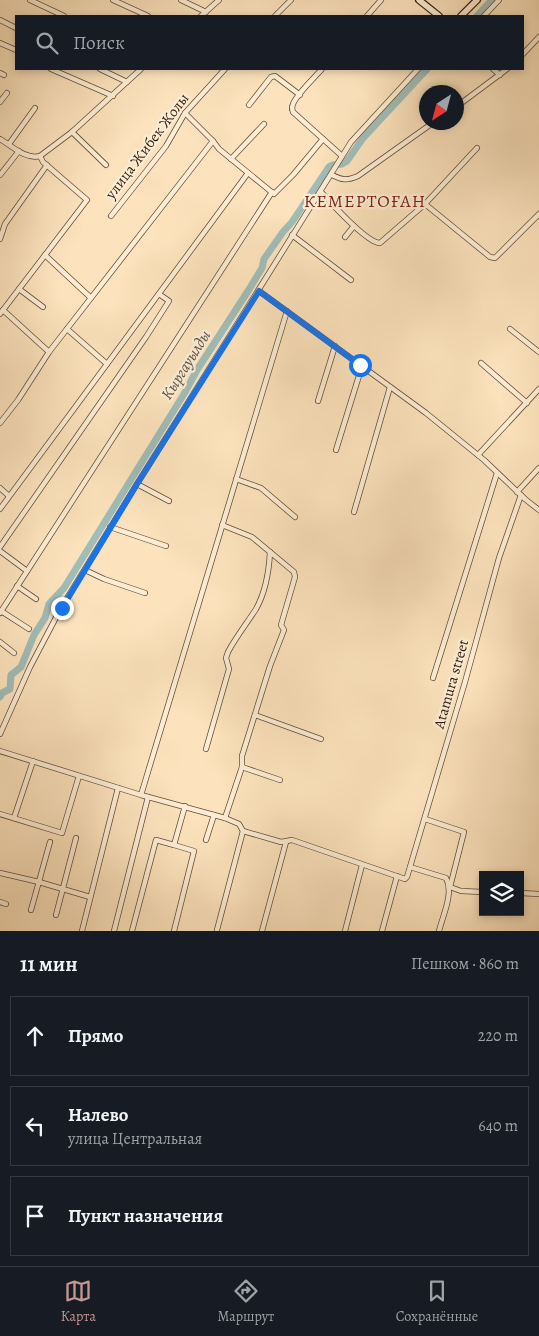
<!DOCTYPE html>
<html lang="ru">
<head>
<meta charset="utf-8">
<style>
	body { margin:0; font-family:Alegreya,serif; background:#242831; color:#f1f3f6 }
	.controls { position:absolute; right:15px; bottom:15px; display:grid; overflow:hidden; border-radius:0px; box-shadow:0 2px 8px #0003 }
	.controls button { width:45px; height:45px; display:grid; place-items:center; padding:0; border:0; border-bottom:1px solid #363941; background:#171b24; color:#f1f3f6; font:25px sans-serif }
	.compass { position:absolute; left:419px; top:85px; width:45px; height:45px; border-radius:50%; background:#171b24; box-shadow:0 2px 8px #0003; rotate:216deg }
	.stop { position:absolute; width:15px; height:15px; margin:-11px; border:4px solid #1a73e8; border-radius:50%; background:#fff }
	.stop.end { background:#1a73e8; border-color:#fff; box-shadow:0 1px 5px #0008 }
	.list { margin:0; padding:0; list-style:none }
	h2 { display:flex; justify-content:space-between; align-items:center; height:65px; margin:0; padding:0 20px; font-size:21px }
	h2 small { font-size:16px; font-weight:400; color:#9ea1a6 }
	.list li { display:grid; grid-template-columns:32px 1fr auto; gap:15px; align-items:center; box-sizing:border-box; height:80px; margin:0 10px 10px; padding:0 10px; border:1px solid #363941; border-radius:0px }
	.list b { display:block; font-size:19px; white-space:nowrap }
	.list p { margin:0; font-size:16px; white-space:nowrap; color:#9ea1a6 }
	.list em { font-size:16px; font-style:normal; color:#9ea1a6 }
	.icon { flex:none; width:28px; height:28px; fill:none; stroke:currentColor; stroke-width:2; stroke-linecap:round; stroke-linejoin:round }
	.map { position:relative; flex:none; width:539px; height:931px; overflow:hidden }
	.search { position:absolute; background:#171b24; box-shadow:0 2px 8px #0003; left:15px; right:15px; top:15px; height:55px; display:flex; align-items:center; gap:12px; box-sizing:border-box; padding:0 18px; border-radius:0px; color:#9ea1a6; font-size:19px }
	.sheet { height:335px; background:#171b24 }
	nav { display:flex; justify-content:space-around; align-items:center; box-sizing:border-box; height:70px; border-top:1px solid #363941; background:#171b24; font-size:14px; color:#9ea1a6 }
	nav a { display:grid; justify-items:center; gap:2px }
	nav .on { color:#c59692 }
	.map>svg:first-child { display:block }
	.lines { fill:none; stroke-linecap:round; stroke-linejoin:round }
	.river { stroke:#a0bdb8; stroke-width:7 }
	.street-casing { stroke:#624d37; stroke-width:6 }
	.secondary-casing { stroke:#2f1b0a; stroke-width:8 }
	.street { stroke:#fdedd4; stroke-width:4.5 }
	.secondary { stroke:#fdedd4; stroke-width:5.5 }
	.route { stroke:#1a73e8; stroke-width:6 }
	.labels { text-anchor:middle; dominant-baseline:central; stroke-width:4.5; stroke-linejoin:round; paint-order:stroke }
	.street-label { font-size:15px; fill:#2f1b0a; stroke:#fdedd4 }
	.water-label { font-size:16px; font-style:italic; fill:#575447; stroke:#fdedd4 }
	.quarter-label { font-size:18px; letter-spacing:1px; fill:#7a1f14; stroke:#fdedd4 }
</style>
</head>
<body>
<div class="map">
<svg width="539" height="931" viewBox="0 0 539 931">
	<rect width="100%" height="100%" fill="#fce3bd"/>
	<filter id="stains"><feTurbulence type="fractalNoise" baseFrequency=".004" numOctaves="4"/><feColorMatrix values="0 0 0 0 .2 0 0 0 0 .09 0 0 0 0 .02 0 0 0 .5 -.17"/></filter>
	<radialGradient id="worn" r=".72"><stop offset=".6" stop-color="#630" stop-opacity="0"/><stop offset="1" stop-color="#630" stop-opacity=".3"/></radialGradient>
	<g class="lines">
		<g class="river">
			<path d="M477 16 492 0"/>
			<path d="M0 697 2 693 10 689 11 675 21 667 34 635 45 618 49 604 64 588 184 394 197 370 248 291 262 268 264 259 283 232 292 222 329 167 333 165 342 164 347 161 363 138 427 69"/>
		</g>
		<defs>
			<g id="street">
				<path d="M30 0 64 16"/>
				<path d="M113 0 148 16"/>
				<path d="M181 0 206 12"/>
				<path d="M201 16 219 0"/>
				<path d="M275 16 291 0"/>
				<path d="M367 16 381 0"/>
				<path d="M484 16 499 0"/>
				<path d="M0 20 16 28"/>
				<path d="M0 43 16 50"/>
				<path d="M523 54 539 37"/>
				<path d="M51 69 113 96"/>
				<path d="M100 69 127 82"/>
				<path d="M322 69C315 77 296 95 293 104 291 108 292 109 293 112L342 156"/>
				<path d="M493 69 500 75"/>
				<path d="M0 73 4 75"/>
				<path d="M0 102 7 93"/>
				<path d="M249 105 271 77 275 76 300 95"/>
				<path d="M456 107 507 69"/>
				<path d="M185 113 213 141 219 149 274 194 293 175 323 139"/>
				<path d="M72 132 106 165"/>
				<path d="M0 139C12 146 26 160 40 156L72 132 141 69"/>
				<path d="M9 144 35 108"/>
				<path d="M231 159 264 124"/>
				<path d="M0 175 19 151"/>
				<path d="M332 175C342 180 347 181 358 176L434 122"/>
				<path d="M321 192C331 203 367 243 380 243L425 204 477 148"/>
				<path d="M425 204 490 257 495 258 539 214"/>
				<path d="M111 216 166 146 185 113 225 69"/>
				<path d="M292 235 351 280"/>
				<path d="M345 237 354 226"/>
				<path d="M0 239 5 224 47 165"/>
				<path d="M45 255 91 298"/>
				<path d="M19 289 43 307"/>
				<path d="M259 291 426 413 484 460 525 499 539 510"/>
				<path d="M3 310 49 352"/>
				<path d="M0 314 87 200 43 162 40 156"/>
				<path d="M67 329 107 364"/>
				<path d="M510 329 539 352"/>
				<path d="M481 363 527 403"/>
				<path d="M318 401 335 346"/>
				<path d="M0 423 18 400 49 352 213 141"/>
				<path d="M336 450 362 366"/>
				<path d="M478 455 539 389"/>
				<path d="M236 479 261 488 295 517"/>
				<path d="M137 484 169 501"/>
				<path d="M0 488 9 496"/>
				<path d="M517 492 539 468"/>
				<path d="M0 509 248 173"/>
				<path d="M354 512 390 387"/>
				<path d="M222 525 252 537 294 572 295 577 281 625 284 630 270 666 242 756V767L225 818"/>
				<path d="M110 527 166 546"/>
				<path d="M0 547 146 337 169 301 159 294"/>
				<path d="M0 551 27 571"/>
				<path d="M85 570 104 579 145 593"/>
				<path d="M17 586 36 599"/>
				<path d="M1 611 29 629"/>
				<path d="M0 613 272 192"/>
				<path d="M0 642 14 653"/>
				<path d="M433 678 497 473"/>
				<path d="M255 715 321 739"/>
				<path d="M0 734 30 667 61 608 137 484 351 142 418 69"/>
				<path d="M206 749 229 669 226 658 228 652C236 637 247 623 256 609 265 593 269 571 270 552"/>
				<path d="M0 751 141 795 225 818 239 824 243 831 281 842 292 840 405 879 407 877 465 682 499 558 521 495"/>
				<path d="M242 767 280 780"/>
				<path d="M141 795 287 311"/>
				<path d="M0 814 62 833 79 776"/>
				<path d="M14 818 33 761"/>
				<path d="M425 819 464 832 450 887 461 891 483 892"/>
				<path d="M206 840 214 815"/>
				<path d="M410 867 446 878C454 893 443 915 439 931"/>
				<path d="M0 873 39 882 90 897"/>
				<path d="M520 893 539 894"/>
				<path d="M0 902 6 904"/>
				<path d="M31 910 50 842"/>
				<path d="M56 915 76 838"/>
				<path d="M217 930 243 831"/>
				<path d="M82 931 118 788"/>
				<path d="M114 931 148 797"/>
				<path d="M132 931 156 840 174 845"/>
				<path d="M174 931 194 851 174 845 185 806"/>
				<path d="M262 931 286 842"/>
				<path d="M345 931 362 865"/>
				<path d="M382 931 397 876"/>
			</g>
			<g id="secondary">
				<path d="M419 0 439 16"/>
				<path d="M461 16 477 0"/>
			</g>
		</defs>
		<use href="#street" class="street-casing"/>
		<use href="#secondary" class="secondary-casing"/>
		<use href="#street" class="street"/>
		<use href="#secondary" class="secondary"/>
	</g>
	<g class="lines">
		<path class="route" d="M62 608 137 484 259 291 360 365"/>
	</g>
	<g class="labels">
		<g class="street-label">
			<text transform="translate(147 146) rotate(-53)">улица Жибек Жолы</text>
			<text transform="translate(451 684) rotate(-74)">Atamura street</text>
		</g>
		<g class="water-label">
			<text transform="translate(186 365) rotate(-58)">Кыргауылды</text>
		</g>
		<g class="quarter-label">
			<text x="365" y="201">КЕМЕРТОҒАН</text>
		</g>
	</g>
	<rect width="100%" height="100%" filter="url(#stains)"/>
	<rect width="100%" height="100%" fill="url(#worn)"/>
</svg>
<div class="controls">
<button><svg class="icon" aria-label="layers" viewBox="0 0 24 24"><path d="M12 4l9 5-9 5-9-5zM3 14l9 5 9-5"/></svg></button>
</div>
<svg class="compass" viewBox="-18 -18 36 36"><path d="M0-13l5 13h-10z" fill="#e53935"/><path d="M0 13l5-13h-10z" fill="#9ea1a6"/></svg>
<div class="stop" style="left:360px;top:365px"></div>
<div class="stop end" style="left:62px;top:608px"></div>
<div class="search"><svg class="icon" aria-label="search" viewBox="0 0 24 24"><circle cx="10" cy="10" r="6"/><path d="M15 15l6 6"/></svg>Поиск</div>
</div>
<section class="sheet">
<h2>11 мин<small>Пешком · 860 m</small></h2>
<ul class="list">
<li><svg class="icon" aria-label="ahead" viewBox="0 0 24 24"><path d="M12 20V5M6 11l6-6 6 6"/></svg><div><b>Прямо</b></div><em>220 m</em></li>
<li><svg class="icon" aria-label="left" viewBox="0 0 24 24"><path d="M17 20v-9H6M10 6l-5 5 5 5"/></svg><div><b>Налево</b><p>улица Центральная</p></div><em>640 m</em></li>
<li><svg class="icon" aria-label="arrive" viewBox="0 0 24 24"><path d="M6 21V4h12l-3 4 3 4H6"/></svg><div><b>Пункт назначения</b></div></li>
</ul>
</section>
<nav>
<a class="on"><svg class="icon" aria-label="map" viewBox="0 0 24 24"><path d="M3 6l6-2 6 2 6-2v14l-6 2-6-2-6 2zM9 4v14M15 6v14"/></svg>Карта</a>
<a><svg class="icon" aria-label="directions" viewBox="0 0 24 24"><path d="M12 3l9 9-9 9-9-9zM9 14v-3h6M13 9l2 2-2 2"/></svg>Маршрут</a>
<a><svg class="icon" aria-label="saved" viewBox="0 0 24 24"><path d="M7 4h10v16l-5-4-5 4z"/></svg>Сохранённые</a>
</nav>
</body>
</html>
